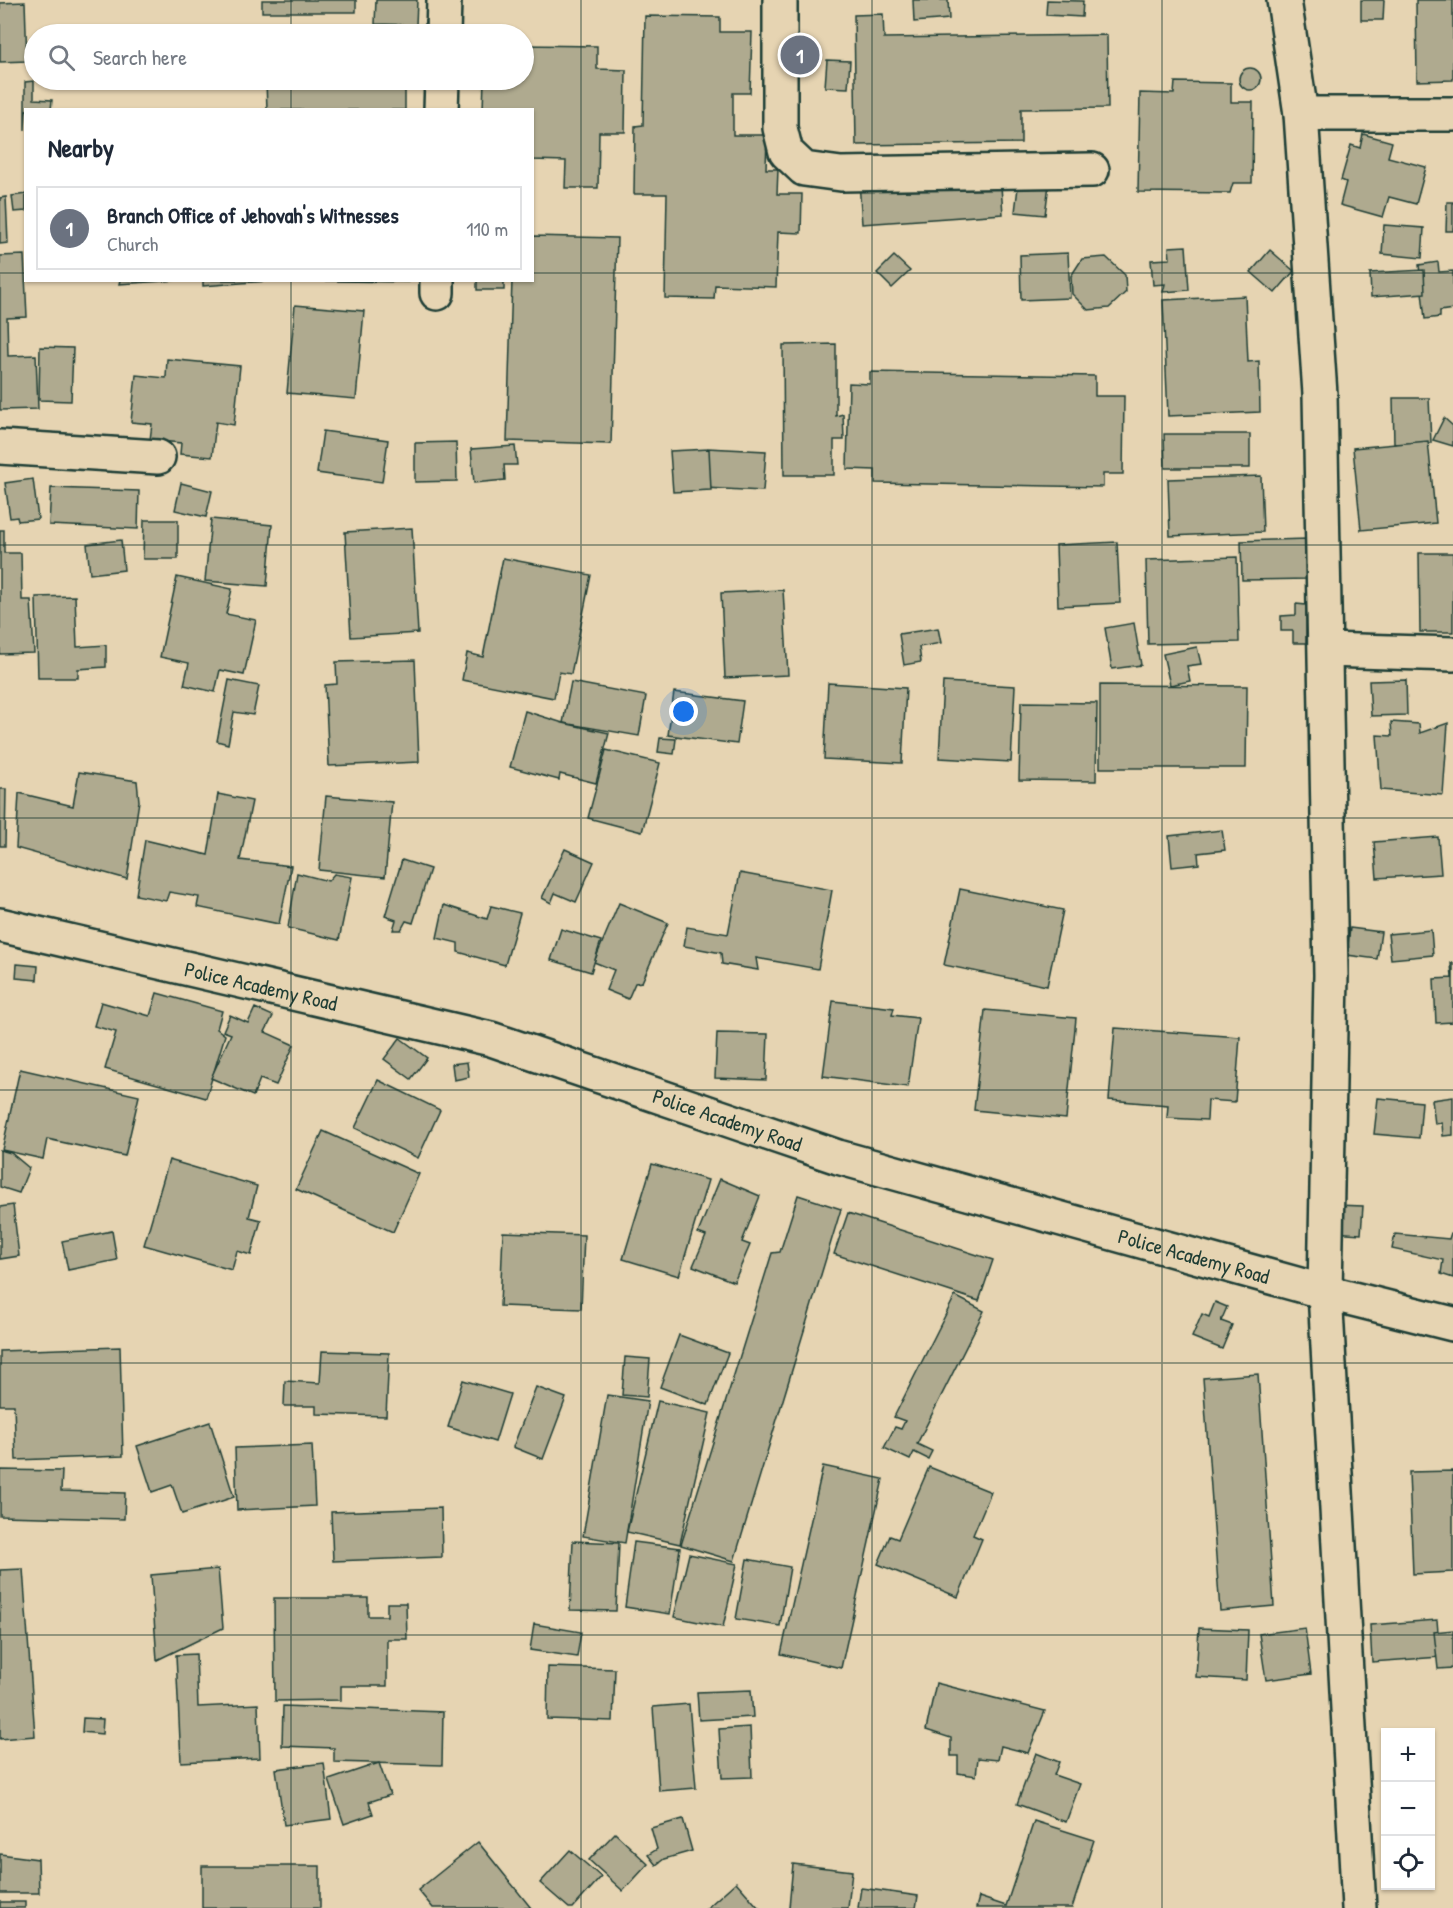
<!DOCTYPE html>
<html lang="en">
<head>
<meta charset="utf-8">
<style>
	body { margin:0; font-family:"Patrick Hand",sans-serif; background:#f6f6f7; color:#1f2937 }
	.controls { position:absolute; right:18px; bottom:18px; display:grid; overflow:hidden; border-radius:0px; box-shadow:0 2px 4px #0004 }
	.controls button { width:54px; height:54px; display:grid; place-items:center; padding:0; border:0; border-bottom:2px solid #e0e1e3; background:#fff; color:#1f2937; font:30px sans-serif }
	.you { position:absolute; left:684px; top:712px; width:21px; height:21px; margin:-15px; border:4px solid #fff; border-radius:50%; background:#1a73e8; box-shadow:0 0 0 9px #1a73e833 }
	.badge { display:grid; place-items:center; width:39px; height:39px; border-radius:50%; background:#1f3d34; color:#fff; font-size:20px; font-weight:700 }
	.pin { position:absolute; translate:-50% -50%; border:3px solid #fff; box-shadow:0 2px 6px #0006 }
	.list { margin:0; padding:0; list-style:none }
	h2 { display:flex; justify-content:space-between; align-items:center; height:78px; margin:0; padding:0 24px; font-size:26px }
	h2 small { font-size:20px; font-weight:400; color:#747a83 }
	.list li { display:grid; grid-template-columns:39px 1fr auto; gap:18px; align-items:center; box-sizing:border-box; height:84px; margin:0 12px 12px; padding:0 12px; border:2px solid #e0e1e3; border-radius:0px }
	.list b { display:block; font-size:22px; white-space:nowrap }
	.list p { margin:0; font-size:20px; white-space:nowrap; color:#747a83 }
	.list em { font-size:20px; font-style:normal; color:#747a83 }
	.icon { flex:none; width:33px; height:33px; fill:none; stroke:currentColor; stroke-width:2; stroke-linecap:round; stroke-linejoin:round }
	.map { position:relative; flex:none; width:1453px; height:1908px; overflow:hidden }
	.search { position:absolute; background:#fff; box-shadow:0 2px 4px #0004; left:24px; top:24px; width:510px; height:66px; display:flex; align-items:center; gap:15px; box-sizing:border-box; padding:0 21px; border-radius:33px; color:#747a83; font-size:22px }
	.panel { position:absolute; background:#fff; box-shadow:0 2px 4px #0004; left:24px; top:108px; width:510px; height:174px; border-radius:0px }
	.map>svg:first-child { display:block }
	.building { fill:#afaa8f; stroke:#1f3d34; stroke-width:1.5 }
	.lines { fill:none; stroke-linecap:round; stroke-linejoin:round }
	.minor-casing { stroke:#1f3d34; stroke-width:38 }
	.minor { stroke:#e6d4b2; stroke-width:33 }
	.grid { fill:none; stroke:#1f3d34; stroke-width:1.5; stroke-opacity:0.55 }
	.labels { text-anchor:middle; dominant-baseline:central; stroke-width:6; stroke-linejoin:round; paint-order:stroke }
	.street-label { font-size:21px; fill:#1f3d34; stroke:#e6d4b2 }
</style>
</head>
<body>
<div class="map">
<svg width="1453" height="1908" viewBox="0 0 1453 1908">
	<rect width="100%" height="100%" fill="#e6d4b2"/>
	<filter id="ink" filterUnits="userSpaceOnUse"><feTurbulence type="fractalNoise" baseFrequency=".0167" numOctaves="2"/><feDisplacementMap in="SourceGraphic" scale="12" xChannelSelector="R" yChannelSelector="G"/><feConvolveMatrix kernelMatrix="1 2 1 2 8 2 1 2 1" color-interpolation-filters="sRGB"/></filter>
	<g filter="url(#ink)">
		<g class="building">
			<rect x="262" y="0" width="94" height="12"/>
			<path d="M376 0H417L416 25 375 24Z"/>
			<path d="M913 0H948L949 19 914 22Z"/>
			<path d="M1047 0 1083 1 1082 17 1046 15Z"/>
			<path d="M1361 0H1384L1383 20H1361Z"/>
			<path d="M1416 0H1453V80L1417 81Z"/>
			<path d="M25 2 27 61 0 62V3Z"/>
			<path d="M883 14 884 38 1107 35 1108 108 1021 109V143L856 145 854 15Z"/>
			<path d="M645 16 720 17V32H752L750 93H733V135H767L766 169H778L777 194H802L801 233 778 232 776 287 715 285 714 299 665 298 667 194H634L635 126 643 125Z"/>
			<path d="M524 45 597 46V69L626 70 625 132H599L598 188H565L566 161 532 160V110H483L484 80H524Z"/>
			<path d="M827 60 850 61 848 88 825 87Z"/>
			<circle cx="1250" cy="79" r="11"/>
			<path d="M50 80H75L76 84 50 87Z"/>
			<path d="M266 80H405V110H267Z"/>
			<path d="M34 81V99L52 100 51 110H26L25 130V82Z"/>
			<path d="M1175 82 1231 83V102H1253L1252 183H1233L1230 193 1138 192 1140 93 1174 94Z"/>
			<path d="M1363 134 1392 142 1388 157 1426 167 1416 204 1389 197 1383 217 1340 205 1346 182 1341 180 1351 145 1360 148Z"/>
			<path d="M1000 172 1003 214 862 224 859 182Z"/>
			<path d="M1019 179 1049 184 1045 215 1015 212Z"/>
			<path d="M26 194V211L14 212 12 196Z"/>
			<path d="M6 197 8 243 0 244V198Z"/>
			<path d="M1447 202H1453V231H1446Z"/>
			<path d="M1384 225 1424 228 1422 258 1382 254Z"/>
			<path d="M532 236 617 238 611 444 507 441 512 280H532Z"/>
			<path d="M1186 246 1189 290 1163 292 1165 284 1153 285 1151 260 1170 259 1169 247Z"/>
			<path d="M1270 250 1294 271 1275 293 1251 272Z"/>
			<path d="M1068 253 1070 298 1021 300 1020 255Z"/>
			<path d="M24 255 27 317 7 318 8 356 36 355 38 409 0 410V256Z"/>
			<path d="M894 256 910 271 892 288 877 273Z"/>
			<path d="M1106 257 1125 275 1126 292 1109 308 1088 310 1072 294 1071 276 1082 259Z"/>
			<path d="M1438 262 1439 272 1453 271V309L1440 311V317L1425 319 1419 265Z"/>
			<path d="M1424 270 1425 293 1371 297 1370 273Z"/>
			<path d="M120 280H180L119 284Z"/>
			<path d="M203 280H267V281L203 286Z"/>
			<path d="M267 280H408V282Z"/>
			<rect x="477" y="280" width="27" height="10"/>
			<path d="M1245 296 1248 362 1259 361 1260 412 1168 416 1163 300Z"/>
			<path d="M295 305 364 311 356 399 287 393Z"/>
			<path d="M836 344V416L843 414 844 440H834V475H784L783 345Z"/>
			<path d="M40 347 73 348 71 401 39 400Z"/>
			<path d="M167 359 240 366 234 425 216 422 212 457 180 454 181 443 150 440 152 424 131 422 136 375 166 378Z"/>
			<path d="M870 372 1095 376V396H1124L1123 474H1103V487L875 483V470L847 469 849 383 870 384Z"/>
			<path d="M1393 398H1429L1431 443 1394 444Z"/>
			<path d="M1444 418 1453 426V446L1433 440Z"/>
			<path d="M323 431 388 440 382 482 317 473Z"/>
			<path d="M1164 434H1250V468H1165Z"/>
			<path d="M1428 441 1436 523 1361 530 1353 448Z"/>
			<path d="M456 442 457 481 415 482V443Z"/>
			<path d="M515 446 517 465H504L505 480 474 483 471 449Z"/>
			<path d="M707 448 766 451 763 491 705 488Z"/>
			<path d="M709 449 711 490 673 492 670 451Z"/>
			<path d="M1261 476 1263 532 1170 536 1168 479Z"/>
			<path d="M33 479 38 519 18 521 17 517 10 518 5 483Z"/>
			<path d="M181 483 212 491 206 517 175 510Z"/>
			<path d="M51 488 139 491 138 529 49 525Z"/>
			<path d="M211 519 272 525 267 586 205 581Z"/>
			<path d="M144 520H178V559H143Z"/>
			<path d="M412 528 418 633 351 637 345 532Z"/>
			<path d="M0 530H4V553H21L22 600H31L34 653 0 654Z"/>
			<path d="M1308 539 1309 579 1242 580 1241 541Z"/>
			<path d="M121 540 124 570 90 574 87 544Z"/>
			<path d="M1117 542 1120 603 1058 606 1056 545Z"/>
			<path d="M1419 553H1453V632H1420Z"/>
			<path d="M1237 557 1239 642 1148 644 1146 560Z"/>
			<path d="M503 558 591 575 571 674 559 672 554 698 462 680 467 653 483 657Z"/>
			<path d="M177 577 232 589 226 614 256 620 244 675 220 670 215 692 184 685 189 663 160 657Z"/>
			<path d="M783 590 788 675 725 678 721 593Z"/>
			<path d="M75 596 77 647 106 645V667L78 669V678H38L36 597Z"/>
			<path d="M1296 604 1306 605V643H1293V631H1281V616L1296 615Z"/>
			<path d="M1134 623 1141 665 1112 669 1105 628Z"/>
			<path d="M938 628 941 643 919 647 921 662 904 665 899 634Z"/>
			<path d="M1197 647 1201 664 1187 666 1190 681 1170 685 1163 654Z"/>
			<path d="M415 660 419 762 329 766 325 685 337 684 336 662Z"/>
			<path d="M229 680 259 686 253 715 234 712 228 744 217 741Z"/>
			<path d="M1406 680 1407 715 1371 716 1369 681Z"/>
			<path d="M571 682 646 696 639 736 563 723Z"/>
			<path d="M943 682 1015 686 1011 762 939 758Z"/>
			<path d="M828 683 906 688 902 763 824 759Z"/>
			<path d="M1100 685 1247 686 1246 768H1100Z"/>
			<path d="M674 692 743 701 737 744 668 735Z"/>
			<path d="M1021 702 1097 703 1096 781 1019 780Z"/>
			<path d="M525 711 563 723 609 733 596 783 560 774 559 780 510 767Z"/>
			<path d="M1391 722 1419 724 1420 733 1448 723 1443 795 1381 790 1377 735 1392 736Z"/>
			<path d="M660 738 676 739 674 754 658 752Z"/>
			<path d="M606 750 660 763 642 832 588 818Z"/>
			<path d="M79 772 137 781 139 801 127 879 16 848 19 793 73 806Z"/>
			<path d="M0 789H6L5 846H0Z"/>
			<path d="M218 794 252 801 240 860 291 866 279 924 197 907 199 897 169 892 166 901 136 895 145 840 208 855Z"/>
			<path d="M326 796 392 802 385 877 319 870Z"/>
			<path d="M1222 830 1225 850 1198 853 1199 864 1172 867 1169 836Z"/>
			<path d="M1438 837 1441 874 1377 878 1374 842Z"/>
			<path d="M565 849 594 862 576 902 555 893 551 903 542 898Z"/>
			<path d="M402 860 430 869 413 923 406 921 401 930H393L396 920 385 916Z"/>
			<path d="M297 873 328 881 334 874 352 877 339 940 288 928Z"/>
			<path d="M740 873 832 890 818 969 756 958 758 970 722 964 721 953 684 946 687 927 728 934Z"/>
			<path d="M960 889 1063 910 1047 986 944 965Z"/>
			<path d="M619 903 668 923 642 982 635 983 628 999 606 990 614 970 594 962Z"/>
			<path d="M444 905 487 919 491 906 520 913 505 965 458 952V943L437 938Z"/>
			<path d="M1350 928 1381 932 1377 959 1347 955Z"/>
			<path d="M561 929 601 941 591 972 551 960Z"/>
			<path d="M1431 930 1433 955 1391 959 1388 934Z"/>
			<path d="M1451 963H1453V1022L1436 1023 1434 979 1452 978Z"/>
			<path d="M17 964 38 966 37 980 16 978Z"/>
			<path d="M157 993 222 1011 217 1029 225 1035 206 1098 105 1069 116 1032 94 1026 101 1002 150 1016Z"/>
			<path d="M833 1001 894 1008 892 1015 918 1018 908 1087 823 1076Z"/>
			<path d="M255 1008 273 1016 265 1032 294 1045 276 1085 260 1079 253 1096 211 1078 231 1034 223 1031 230 1015 248 1023Z"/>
			<path d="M985 1010 1076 1018 1066 1119 974 1110Z"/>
			<path d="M1115 1028 1240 1037 1235 1102 1208 1100 1207 1120 1167 1118 1168 1105 1109 1100Z"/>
			<path d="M717 1033 768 1034 766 1080 715 1078Z"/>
			<path d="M400 1038 427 1058 411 1079 384 1059Z"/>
			<path d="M467 1062 469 1077 454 1080 452 1064Z"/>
			<path d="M20 1069 139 1096 125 1156 47 1139 43 1159 2 1150Z"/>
			<path d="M378 1080 440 1110 418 1158 355 1128Z"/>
			<path d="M1453 1097V1135L1443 1136 1442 1123 1435 1124 1432 1100Z"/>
			<path d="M1378 1098 1422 1102 1419 1138 1374 1134Z"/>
			<path d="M323 1131 419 1174 393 1232 296 1189Z"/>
			<path d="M0 1150 11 1153 29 1168 19 1193 0 1187Z"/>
			<path d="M169 1160 257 1186 249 1217 261 1220 251 1255 237 1251 232 1270 144 1245Z"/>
			<path d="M652 1164 708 1180 679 1276 623 1259Z"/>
			<path d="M720 1179 760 1196 742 1242 750 1245 734 1282 693 1266 706 1236 698 1233Z"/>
			<path d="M798 1195 841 1209 734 1561 681 1545 772 1253 780 1252Z"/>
			<path d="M13 1205 19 1256 0 1259V1207Z"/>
			<path d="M1336 1205 1363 1206 1361 1234 1333 1232Z"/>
			<path d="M848 1213 993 1260 979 1301 834 1254Z"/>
			<path d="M112 1231 117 1260 68 1270 62 1241Z"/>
			<path d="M503 1232 584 1235 581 1309 500 1306Z"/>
			<path d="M1451 1233H1453V1278L1441 1274 1443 1260 1392 1249 1395 1234 1449 1239Z"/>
			<path d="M955 1296 984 1311 917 1444 932 1451 928 1459 914 1452 910 1460 884 1448 895 1427 901 1429 905 1421 894 1417Z"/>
			<path d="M1215 1302 1227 1307 1221 1321 1232 1325 1222 1349 1192 1337 1202 1314 1209 1317Z"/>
			<path d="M679 1335 728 1353 708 1405 660 1387Z"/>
			<path d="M120 1347 123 1456 16 1460 14 1405H0V1351Z"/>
			<path d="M322 1351 389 1353 386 1416 316 1414V1406H284L285 1381 320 1383Z"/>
			<path d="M625 1357 650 1359 647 1397 622 1395Z"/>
			<path d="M1258 1374 1274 1606 1220 1611 1203 1378Z"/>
			<path d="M463 1380 510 1394 495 1442 448 1427Z"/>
			<path d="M536 1387 566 1398 543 1459 513 1447Z"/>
			<path d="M607 1395 648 1401 625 1543 583 1536Z"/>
			<path d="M658 1401 710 1413 680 1544 627 1532Z"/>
			<path d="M210 1422 234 1497 182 1514 172 1485 152 1492 137 1446Z"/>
			<path d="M312 1445 315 1506 237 1510 235 1448Z"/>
			<path d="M823 1466 883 1479 841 1668 781 1654Z"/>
			<path d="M929 1467 991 1492 973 1535 982 1539 958 1597 878 1564 890 1536 898 1539Z"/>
			<path d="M0 1470 62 1471 61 1491 125 1493 124 1519 0 1516Z"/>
			<path d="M1453 1471V1572L1413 1574 1409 1472Z"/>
			<path d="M441 1508 442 1557 333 1561 331 1512Z"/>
			<path d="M573 1541 619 1543 616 1611 570 1610Z"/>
			<path d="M634 1542 680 1548 670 1614 625 1607Z"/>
			<path d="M689 1554 737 1564 723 1627 674 1617Z"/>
			<path d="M747 1559 790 1567 780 1626 736 1619Z"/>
			<path d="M23 1569 35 1736 0 1739V1570Z"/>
			<path d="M218 1569 223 1628 157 1660 151 1575Z"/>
			<path d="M274 1598H368V1616H387V1603H406L407 1639H387V1686H341V1700L275 1701Z"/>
			<path d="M1437 1620 1440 1657 1372 1662 1370 1625Z"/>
			<path d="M534 1624 581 1632 577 1657 530 1650Z"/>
			<path d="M1199 1628 1248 1630 1246 1680 1196 1677Z"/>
			<path d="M1305 1628 1311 1674 1266 1680 1259 1634Z"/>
			<path d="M1453 1630V1668L1438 1669 1434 1632Z"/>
			<path d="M196 1654 198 1707 258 1704 260 1758 181 1762 176 1655Z"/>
			<path d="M548 1667 615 1669 613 1721 547 1719Z"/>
			<path d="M936 1683 1045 1711 1028 1753 1001 1746 998 1760 978 1758 976 1776 958 1773V1756H951V1738L926 1730Z"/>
			<path d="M751 1690 753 1717 699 1720 697 1692Z"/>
			<path d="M689 1704 696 1788 659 1791 653 1707Z"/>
			<path d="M283 1706 443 1712 442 1765 334 1762V1748L282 1746Z"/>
			<path d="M83 1718 103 1719 102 1734 82 1732Z"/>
			<path d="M750 1727 752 1777 722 1778 719 1729Z"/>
			<path d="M1036 1753 1059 1762 1054 1775 1080 1784 1066 1822 1017 1804Z"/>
			<path d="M324 1763 331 1819 284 1825 276 1769Z"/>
			<path d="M379 1763 390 1795 369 1802 373 1814 344 1824 329 1780Z"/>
			<path d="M683 1819 692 1851 664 1859 656 1865 648 1855 657 1849 651 1828Z"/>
			<path d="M1034 1821 1094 1840 1072 1908H976L979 1897 1006 1906Z"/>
			<path d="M615 1833 648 1864 623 1891 589 1860Z"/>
			<path d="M478 1842 531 1908H433L418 1890Z"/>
			<path d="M570 1850 601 1877 573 1908H569L540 1883Z"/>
			<path d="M0 1854 38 1859 39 1893H0Z"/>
			<path d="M793 1864 852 1871 848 1908H789Z"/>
			<rect x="202" y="1866" width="118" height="42"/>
			<path d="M736 1882 759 1908H707Z"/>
			<path d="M861 1888 918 1896 916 1908H858Z"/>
			<rect x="0" y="1902" width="25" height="6"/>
		</g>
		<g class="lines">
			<defs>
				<g id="minor">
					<path d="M780 0V128L786 152 804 169 841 174 1092 170"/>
					<path d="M1284 0 1301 114 1320 394 1331 975 1325 1292 1359 1908"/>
					<path d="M443 34 444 0"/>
					<path d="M441 110 442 80"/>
					<path d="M1301 114H1453"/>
					<path d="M437 293V280"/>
					<path d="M0 447 158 457"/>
					<path d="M1326 650 1453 654"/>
					<path id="s1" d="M0 925 491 1039 838 1157 1325 1292 1453 1324"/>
				</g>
			</defs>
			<use href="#minor" class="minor-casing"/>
			<use href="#minor" class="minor"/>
		</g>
	</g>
	<path class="grid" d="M291 0V34M581 0V1908M872 0V1908M1162 0V1908M291 80V110M0 273H26M532 273H1453M291 280V1908M0 545H1453M0 818H1453M0 1090H1453M0 1363H1453M0 1635H1453"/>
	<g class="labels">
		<g class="street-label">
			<text stroke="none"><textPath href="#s1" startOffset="268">Police Academy Road</textPath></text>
			<text stroke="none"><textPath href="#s1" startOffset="754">Police Academy Road</textPath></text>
			<text stroke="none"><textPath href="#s1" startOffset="1240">Police Academy Road</textPath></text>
		</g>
	</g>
</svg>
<div class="controls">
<button>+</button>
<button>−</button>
<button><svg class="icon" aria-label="locate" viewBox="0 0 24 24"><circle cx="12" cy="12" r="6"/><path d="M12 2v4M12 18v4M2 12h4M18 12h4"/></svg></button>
</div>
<div class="you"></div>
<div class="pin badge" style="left:800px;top:55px;background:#6b7280">1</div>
<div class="search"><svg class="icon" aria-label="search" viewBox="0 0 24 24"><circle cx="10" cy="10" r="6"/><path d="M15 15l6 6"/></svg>Search here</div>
<section class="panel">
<h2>Nearby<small></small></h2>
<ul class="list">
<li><span class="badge" style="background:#6b7280">1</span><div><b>Branch Office of Jehovah's Witnesses</b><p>Church</p></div><em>110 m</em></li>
</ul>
</section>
</div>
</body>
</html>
